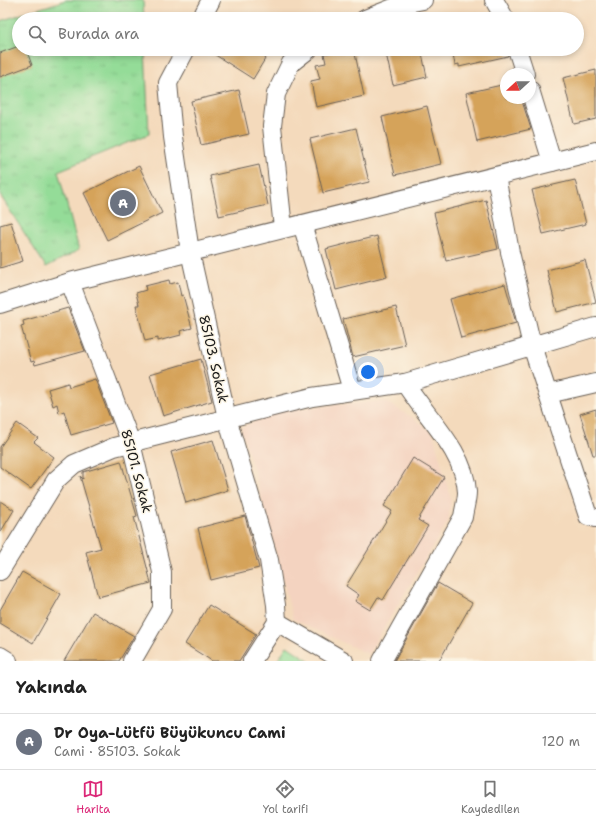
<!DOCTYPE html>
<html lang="tr">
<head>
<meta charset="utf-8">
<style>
	body { margin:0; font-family:"Shantell Sans",sans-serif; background:#f6f6f6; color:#222 }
	.compass { position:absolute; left:500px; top:68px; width:36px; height:36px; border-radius:50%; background:#fff; box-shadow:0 2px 6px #0003; rotate:249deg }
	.you { position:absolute; left:368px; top:372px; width:14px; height:14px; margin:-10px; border:3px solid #fff; border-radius:50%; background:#1a73e8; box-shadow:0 0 0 6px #1a73e833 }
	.badge { display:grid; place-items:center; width:26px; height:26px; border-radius:50%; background:#db2777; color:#fff; font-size:13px; font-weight:700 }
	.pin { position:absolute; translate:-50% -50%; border:2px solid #fff; box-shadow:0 1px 4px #0006 }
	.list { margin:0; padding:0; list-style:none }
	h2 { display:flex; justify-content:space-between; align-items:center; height:52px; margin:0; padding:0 16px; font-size:17px }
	h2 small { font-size:13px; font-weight:400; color:#767676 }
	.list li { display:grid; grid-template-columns:26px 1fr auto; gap:12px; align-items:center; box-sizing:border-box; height:56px; padding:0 16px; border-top:1px solid #e0e0e0 }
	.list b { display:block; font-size:15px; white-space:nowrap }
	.list p { margin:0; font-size:13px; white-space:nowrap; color:#767676 }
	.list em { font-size:13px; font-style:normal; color:#767676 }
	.icon { flex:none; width:22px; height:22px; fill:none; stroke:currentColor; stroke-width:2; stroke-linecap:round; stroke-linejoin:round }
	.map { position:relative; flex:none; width:596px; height:661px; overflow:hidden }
	.search { position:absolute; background:#fff; box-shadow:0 2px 6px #0003; left:12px; right:12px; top:12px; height:44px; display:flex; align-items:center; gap:10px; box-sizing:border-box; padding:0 14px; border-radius:22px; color:#767676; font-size:15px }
	.sheet { height:108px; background:#fff }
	nav { display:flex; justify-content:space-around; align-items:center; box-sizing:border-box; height:56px; border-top:1px solid #e0e0e0; background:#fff; font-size:11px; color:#767676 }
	nav a { display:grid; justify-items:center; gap:2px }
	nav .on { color:#db2777 }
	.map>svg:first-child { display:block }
	.built { fill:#f4d3c0 }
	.park { fill:url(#park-tufts); stroke:#587c5a }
	.building { fill:#d5a35a }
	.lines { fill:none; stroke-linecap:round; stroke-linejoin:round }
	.street-casing { stroke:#685e54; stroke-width:20 }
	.street { stroke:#fff; stroke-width:18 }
	.labels { text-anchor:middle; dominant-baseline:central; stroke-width:3; stroke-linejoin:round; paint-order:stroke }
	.street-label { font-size:14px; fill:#1c1c1c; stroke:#fcf5e5 }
</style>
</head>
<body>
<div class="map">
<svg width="596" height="661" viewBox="0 0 596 661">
	<defs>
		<pattern id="park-tufts" width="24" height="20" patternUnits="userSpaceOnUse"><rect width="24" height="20" fill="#94dc98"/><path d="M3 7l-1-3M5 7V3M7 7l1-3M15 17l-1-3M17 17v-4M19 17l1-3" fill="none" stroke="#7fbc82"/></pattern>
	</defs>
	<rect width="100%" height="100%" fill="#fcf5e5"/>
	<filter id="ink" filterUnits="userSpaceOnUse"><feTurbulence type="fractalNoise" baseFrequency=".025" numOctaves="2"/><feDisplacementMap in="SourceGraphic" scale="8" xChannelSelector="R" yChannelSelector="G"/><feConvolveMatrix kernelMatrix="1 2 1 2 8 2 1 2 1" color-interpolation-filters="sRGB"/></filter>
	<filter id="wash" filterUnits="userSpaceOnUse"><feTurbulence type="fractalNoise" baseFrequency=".012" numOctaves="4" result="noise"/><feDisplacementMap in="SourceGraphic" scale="16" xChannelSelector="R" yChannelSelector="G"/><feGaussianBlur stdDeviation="0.9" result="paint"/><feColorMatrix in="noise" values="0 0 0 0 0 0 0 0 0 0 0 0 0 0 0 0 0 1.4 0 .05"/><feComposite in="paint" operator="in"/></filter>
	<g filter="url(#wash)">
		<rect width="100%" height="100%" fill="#f4dabc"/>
		<path class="built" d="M384 401 413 418 433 433 451 500 448 521 368 654 293 619 257 481 241 428 278 410Z"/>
		<g class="park">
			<path d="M66 0H143L144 19H19V49H145L149 134 58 171 79 250 46 267 0 195V21Z"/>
			<path d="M287 646 310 661H277Z"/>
		</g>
		<g id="blocks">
			<g class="building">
				<path d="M19 46V49H26L32 65 0 77V53Z"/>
				<path d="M206 49H271L253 79Z"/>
				<path d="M346 49H354L364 96 316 107 311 81 320 79 316 65 326 63 324 54Z"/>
				<path d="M385 49H421L427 77 393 85Z"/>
				<path d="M452 49H507L508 56 459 67V64L455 65Z"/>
				<path d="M596 70V119L574 124 563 78Z"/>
				<path d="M506 84V98H521L531 129 477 142 466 93Z"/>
				<path d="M239 90 249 134 201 145 191 101Z"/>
				<path d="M427 106 441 164 395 175 382 117Z"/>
				<path d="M356 128 369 182 323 193 310 139Z"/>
				<path d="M259 165 268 205 219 216 210 176Z"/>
				<path d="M139 166 162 213 107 240 84 193Z"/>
				<path d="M575 180 586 224 543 234 532 190Z"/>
				<path d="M486 200 498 249 446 261 434 213Z"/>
				<path d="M11 222 23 261 0 268V225Z"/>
				<path d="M377 236 387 277 336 290 326 249Z"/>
				<path d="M585 260 596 302 557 312 547 270Z"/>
				<path d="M169 280 170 284 178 282 181 296 183 295 192 328 180 331 181 335 158 341V338L145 341 136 305H139L136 293 146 290 145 286Z"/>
				<path d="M505 284 516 323 461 338 450 299Z"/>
				<path d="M396 307 405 345 353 357 343 319Z"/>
				<path d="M68 308 85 351 35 365 34 361 31 362 21 326 24 325 23 321Z"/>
				<path d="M201 359 212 401 163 416 150 374Z"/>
				<path d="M95 379 112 423 71 435 64 411 59 413 57 404 53 406 48 389 68 383 69 387Z"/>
				<path d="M596 409V455H593L580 414Z"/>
				<path d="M17 423 38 438 34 442 54 457 31 489 0 467V447Z"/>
				<path d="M213 440 228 490 186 503 171 452Z"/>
				<path d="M413 458 444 477 418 520 428 526 383 600 378 597 370 610 355 601 359 595 346 586 392 511 384 506Z"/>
				<path d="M121 461 137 516 134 517 151 583 98 597 86 552 101 548 80 476 83 479V472Z"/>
				<path d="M0 501 14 510 0 533Z"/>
				<path d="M245 516 259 568 211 580 198 528Z"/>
				<path d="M22 572 61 594 33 643 0 623V610Z"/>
				<path d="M438 583 472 603 439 661H394Z"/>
				<path d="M209 605 256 634 239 661H212L185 644Z"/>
				<path d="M93 612 134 636 119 661H64Z"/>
			</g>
		</g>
	</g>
	<g filter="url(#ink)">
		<use href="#blocks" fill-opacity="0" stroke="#685e54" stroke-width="1"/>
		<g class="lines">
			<defs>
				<g id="street">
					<path d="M494 0 505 19"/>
					<path d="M201 19 211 0"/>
					<path d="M365 19 403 4 423 0"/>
					<path d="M186 49 168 83 173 137 190 252 227 418 269 560 276 605 277 622 252 661"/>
					<path d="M517 49 525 74"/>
					<path d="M530 90 552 162"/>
					<path d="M496 176 510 252 532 346 588 516 596 518"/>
					<path d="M302 224 352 390"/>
					<path d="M283 228 272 126 276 94 291 63 309 49"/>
					<path d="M70 282 131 443 162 572V609L132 661"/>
					<path d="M0 304 70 282 596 151"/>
					<path d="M548 394 596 383"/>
					<path d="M0 571 56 480 74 464 114 447 312 397 405 383 596 327"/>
					<path d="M277 622 344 661"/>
					<path d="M0 656 8 661"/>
					<path d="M382 661 463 517C464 509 467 500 467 492 465 451 425 416 405 383"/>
				</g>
			</defs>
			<use href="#street" class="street-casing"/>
			<use href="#street" class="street"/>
		</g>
	</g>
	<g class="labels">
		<g class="street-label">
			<text transform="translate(214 359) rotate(77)">85103. Sokak</text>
			<text transform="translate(137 471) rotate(75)">85101. Sokak</text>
		</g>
	</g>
</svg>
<svg class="compass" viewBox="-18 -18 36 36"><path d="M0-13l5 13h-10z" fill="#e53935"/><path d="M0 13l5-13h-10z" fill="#767676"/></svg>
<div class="you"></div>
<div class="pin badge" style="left:123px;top:203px;background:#6b7280">A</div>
<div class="search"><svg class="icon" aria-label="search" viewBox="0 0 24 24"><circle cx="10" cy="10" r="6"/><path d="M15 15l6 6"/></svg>Burada ara</div>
</div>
<section class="sheet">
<h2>Yakında<small></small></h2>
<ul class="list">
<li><span class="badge" style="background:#6b7280">A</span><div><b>Dr Oya-Lütfü Büyükuncu Cami</b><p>Cami · 85103. Sokak</p></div><em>120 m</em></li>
</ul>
</section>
<nav>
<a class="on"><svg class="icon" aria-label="map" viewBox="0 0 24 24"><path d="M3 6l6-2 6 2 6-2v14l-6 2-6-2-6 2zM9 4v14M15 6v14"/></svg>Harita</a>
<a><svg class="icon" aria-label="directions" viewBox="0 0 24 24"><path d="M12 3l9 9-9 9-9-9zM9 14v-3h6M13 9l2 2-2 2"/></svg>Yol tarifi</a>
<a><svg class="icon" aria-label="saved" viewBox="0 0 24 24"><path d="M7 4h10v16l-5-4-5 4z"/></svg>Kaydedilen</a>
</nav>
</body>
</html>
